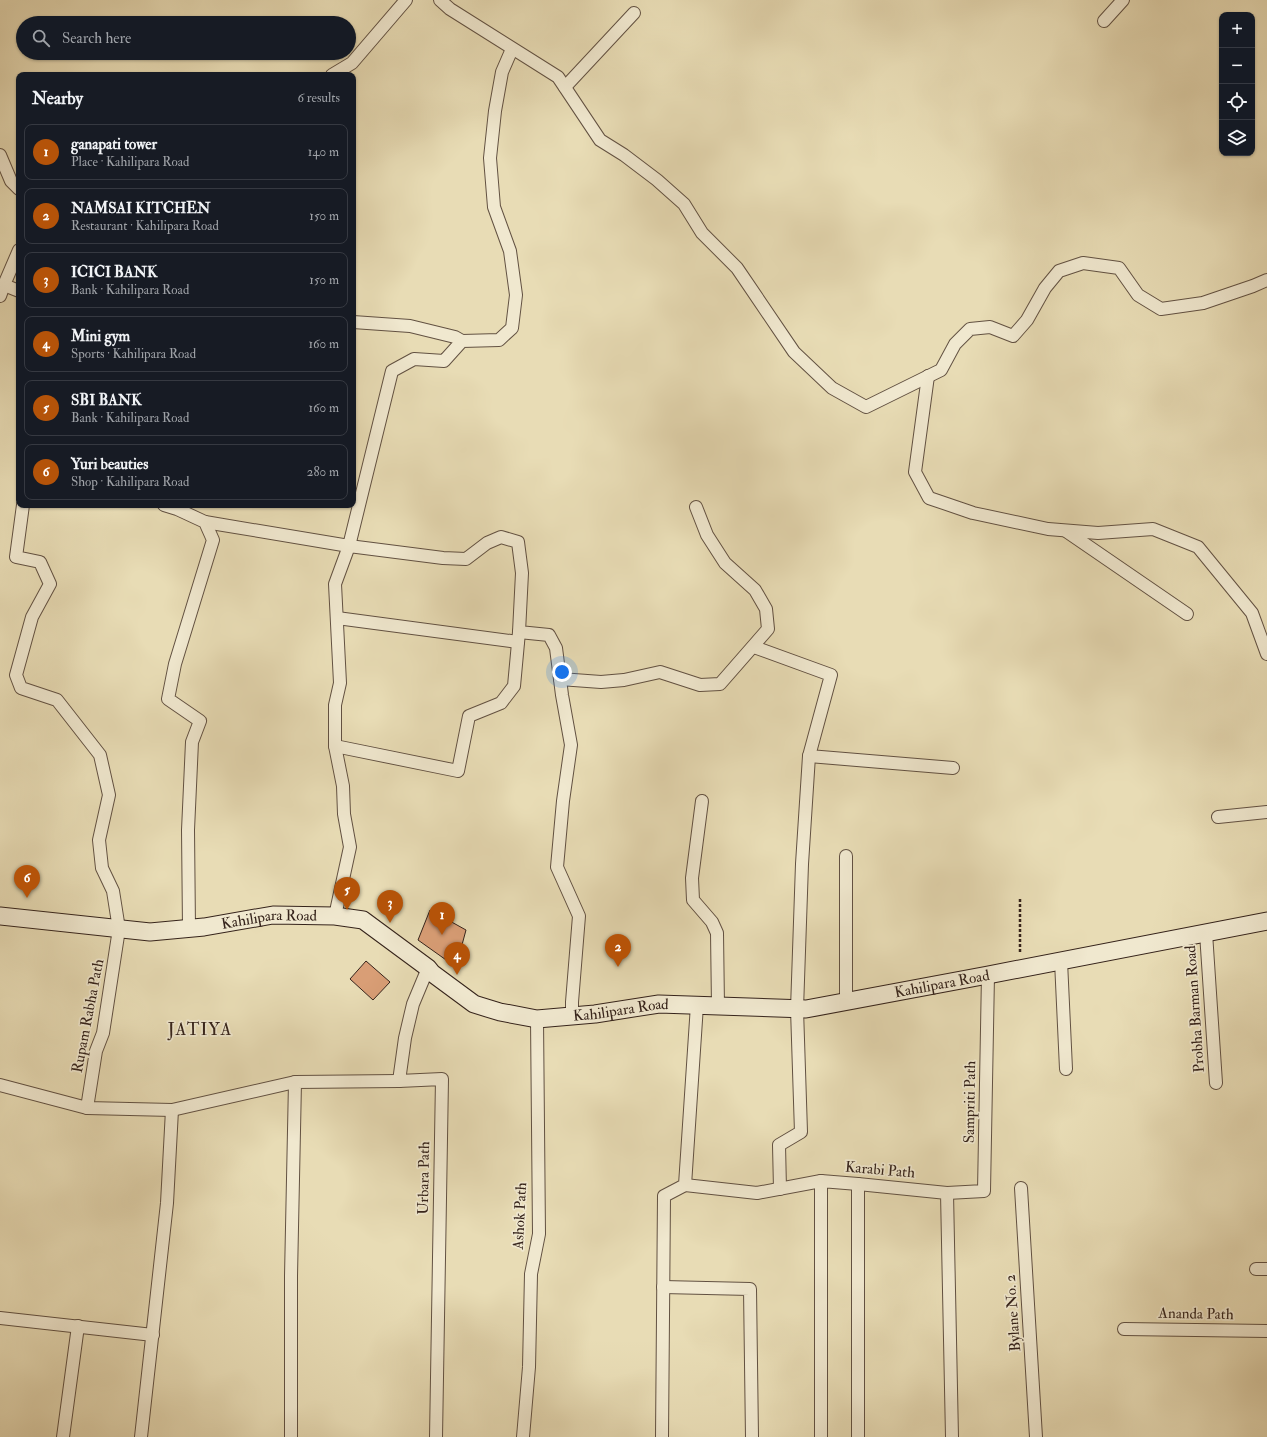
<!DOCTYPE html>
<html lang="en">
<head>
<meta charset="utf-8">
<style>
	body { margin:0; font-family:"IM FELL Double Pica",serif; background:#20242c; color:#f1f3f6 }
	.controls { position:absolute; right:12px; top:12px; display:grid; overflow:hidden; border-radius:8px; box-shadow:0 1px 3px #0004 }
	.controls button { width:36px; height:36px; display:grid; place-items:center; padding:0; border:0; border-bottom:1px solid #363941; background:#171b24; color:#f1f3f6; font:20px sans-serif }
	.you { position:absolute; left:562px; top:672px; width:14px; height:14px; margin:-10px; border:3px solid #fff; border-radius:50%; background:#1a73e8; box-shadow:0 0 0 6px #1a73e833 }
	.badge { display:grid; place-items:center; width:26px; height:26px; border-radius:50%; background:#b45309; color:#fff; font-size:13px; font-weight:700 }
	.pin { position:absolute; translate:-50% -33px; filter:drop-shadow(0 1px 2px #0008) }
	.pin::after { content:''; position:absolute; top:21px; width:14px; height:12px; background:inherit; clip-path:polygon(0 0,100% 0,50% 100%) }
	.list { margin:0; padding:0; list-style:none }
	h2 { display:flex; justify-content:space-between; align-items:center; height:52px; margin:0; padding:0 16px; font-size:17px }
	h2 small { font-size:13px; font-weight:400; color:#9ea1a6 }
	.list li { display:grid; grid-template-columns:26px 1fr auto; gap:12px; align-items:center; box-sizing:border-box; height:56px; margin:0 8px 8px; padding:0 8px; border:1px solid #363941; border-radius:8px }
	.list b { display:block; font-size:15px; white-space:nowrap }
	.list p { margin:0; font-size:13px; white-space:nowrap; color:#9ea1a6 }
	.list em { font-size:13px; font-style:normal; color:#9ea1a6 }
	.icon { flex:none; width:22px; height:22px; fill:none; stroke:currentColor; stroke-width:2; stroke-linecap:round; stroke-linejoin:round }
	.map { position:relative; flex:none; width:1267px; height:1437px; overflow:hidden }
	.search { position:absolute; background:#171b24; box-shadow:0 1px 3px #0004; left:16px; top:16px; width:340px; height:44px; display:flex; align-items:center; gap:10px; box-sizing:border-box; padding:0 14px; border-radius:22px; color:#9ea1a6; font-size:15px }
	.panel { position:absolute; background:#171b24; box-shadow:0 1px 3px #0004; left:16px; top:72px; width:340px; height:436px; border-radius:8px }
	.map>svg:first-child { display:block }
	.building { fill:#d99e76; stroke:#35231b }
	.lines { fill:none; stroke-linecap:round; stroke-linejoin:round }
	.street-casing { stroke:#625142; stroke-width:14 }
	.secondary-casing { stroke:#35231b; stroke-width:19 }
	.path { stroke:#35231b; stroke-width:2.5; stroke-dasharray:3 2; stroke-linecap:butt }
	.street { stroke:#f0e8cf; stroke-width:12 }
	.secondary { stroke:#f0e8cf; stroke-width:17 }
	.labels { text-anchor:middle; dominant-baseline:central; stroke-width:3.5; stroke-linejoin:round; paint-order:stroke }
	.street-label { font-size:15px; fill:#35231b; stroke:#f0e8cf }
	.quarter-label { font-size:17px; letter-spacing:1px; fill:#35231b; stroke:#f0e8cf }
</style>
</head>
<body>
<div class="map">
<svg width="1267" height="1437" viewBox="0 0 1267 1437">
	<rect width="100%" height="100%" fill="#e8dcb5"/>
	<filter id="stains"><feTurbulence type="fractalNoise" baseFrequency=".005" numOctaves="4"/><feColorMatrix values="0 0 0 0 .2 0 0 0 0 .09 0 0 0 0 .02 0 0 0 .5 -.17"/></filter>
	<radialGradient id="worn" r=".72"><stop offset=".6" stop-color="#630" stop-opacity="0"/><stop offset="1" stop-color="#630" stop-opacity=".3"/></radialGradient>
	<g class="building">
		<path d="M430 910 466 930 456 967 418 940Z"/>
		<path d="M366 961 390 982 373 1000 350 979Z"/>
	</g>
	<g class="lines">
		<defs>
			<g id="street">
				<path d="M440 0 450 9 558 77 600 140 624 155 657 180 684 204 702 233 737 268 794 352 832 388 866 407 941 370 955 344 970 329 990 327 1013 336 1027 320 1045 288 1059 271 1083 263 1119 268 1138 295 1161 309 1203 303 1253 286 1267 280"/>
				<path d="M1104 21 1123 0"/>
				<path d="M332 75 352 63 406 0"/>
				<path d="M565 87 634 13"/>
				<path d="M0 155 11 181 19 189"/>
				<path d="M19 250 4 285 19 291"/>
				<path d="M0 296 4 285"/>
				<path d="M353 322 410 326 455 337 462 341"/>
				<path d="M928 376 915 472 929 498 973 513 1048 529 1098 533 1153 529 1198 547 1252 613 1267 654"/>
				<path d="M23 505 16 557 40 562 50 584 32 617 16 675 21 688 57 700 100 755 109 795 99 840 102 868 113 891 119 929 103 1033 96 1051 87 1108"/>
				<path d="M164 505 177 509 205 522 213 540 175 664 168 699 200 721 192 742 188 830 189 928"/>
				<path d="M205 522 349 546 392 371 414 359 444 361 462 341 499 340 512 328 516 295 510 251 494 207 490 158 495 111 502 72 512 49"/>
				<path d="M1066 531 1187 614"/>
				<path d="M337 618 518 642"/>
				<path d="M754 647 831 675 809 756 953 768"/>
				<path d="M560 679 601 682 624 680 660 672 700 685 720 684 768 629 766 609 755 590 725 563 707 535 696 507"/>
				<path d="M335 746 458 771 469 716 501 703 514 686 519 632"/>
				<path d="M702 801 692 878 693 900 712 922 717 933 718 1006"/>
				<path d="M1218 817 1267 812"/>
				<path d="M846 856V1002"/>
				<path d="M335 916 350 847 344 814 343 786 335 746V705L340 683 335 584 349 546 443 558 466 559 487 543 501 537 518 542 522 573 519 632 549 635 556 648 562 695 571 745 563 801 557 867 579 916 572 1002V1016"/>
				<path d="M1206 933 1216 1083"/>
				<path d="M1061 961 1066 1069"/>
				<path d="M428 968 413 1004 405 1038 399 1081 442 1079 436 1437"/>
				<path d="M0 1085 87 1108 172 1110 295 1082"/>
				<path d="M685 1185 757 1193 821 1181"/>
				<path d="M1021 1188 1036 1437"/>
				<path d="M780 1189 779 1145 801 1132 797 1009 802 864 809 756"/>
				<path d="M947 1193 984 1191 988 975"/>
				<path d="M1256 1269H1267"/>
				<path d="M663 1287 750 1289 752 1437"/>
				<path d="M0 1318 153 1335"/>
				<path d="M1124 1329 1267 1331"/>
				<path d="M63 1437 78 1326"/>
				<path d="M141 1437 167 1203 172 1110"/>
				<path d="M291 1437V1276L295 1082 399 1081"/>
				<path d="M523 1437 529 1367 531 1274 539 1234 537 1019"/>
				<path d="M662 1437 664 1196 685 1185 697 1005"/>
				<path d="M821 1437V1181L858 1184 947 1193 952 1437"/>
				<path d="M858 1437V1184"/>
			</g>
			<g id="secondary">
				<path id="s1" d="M0 916 150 932 204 927 273 915 335 916 363 920 428 968 432 973 474 1004 500 1012 537 1019 595 1014 659 1004 806 1009 988 975 1267 921"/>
			</g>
		</defs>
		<use href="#street" class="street-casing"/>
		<use href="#secondary" class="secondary-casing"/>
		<path class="path" d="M1020 899V954"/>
		<use href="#street" class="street"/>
		<use href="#secondary" class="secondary"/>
	</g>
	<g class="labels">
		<g class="street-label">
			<text stroke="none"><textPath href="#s1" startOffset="271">Kahilipara Road</textPath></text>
			<text stroke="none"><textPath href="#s1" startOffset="978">Kahilipara Road</textPath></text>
			<text transform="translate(1195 1009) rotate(-94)">Probha Barman Road</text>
			<text stroke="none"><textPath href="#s1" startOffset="654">Kahilipara Road</textPath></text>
			<text transform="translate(88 1016) rotate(-79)">Rupam Rabha Path</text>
			<text transform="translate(970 1102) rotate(-89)">Sampriti Path</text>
			<text transform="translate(880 1170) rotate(5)">Karabi Path</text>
			<text transform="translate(424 1178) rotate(-89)">Urbara Path</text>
			<text transform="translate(520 1216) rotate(-87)">Ashok Path</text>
			<text transform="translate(1013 1313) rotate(-94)">Bylane No. 2</text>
			<text transform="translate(1196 1314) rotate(1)">Ananda Path</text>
		</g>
		<g class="quarter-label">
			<text x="200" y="1029">JATIYA</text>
		</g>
	</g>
	<rect width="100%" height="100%" filter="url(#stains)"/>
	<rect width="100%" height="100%" fill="url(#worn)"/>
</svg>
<div class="controls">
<button>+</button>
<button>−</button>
<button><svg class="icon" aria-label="locate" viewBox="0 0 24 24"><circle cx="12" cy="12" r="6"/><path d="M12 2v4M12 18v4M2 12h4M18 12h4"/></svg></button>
<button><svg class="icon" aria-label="layers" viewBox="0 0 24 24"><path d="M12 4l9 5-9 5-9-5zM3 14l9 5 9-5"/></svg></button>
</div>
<div class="you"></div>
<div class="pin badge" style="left:442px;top:935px">1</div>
<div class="pin badge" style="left:618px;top:967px">2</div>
<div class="pin badge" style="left:390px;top:923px">3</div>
<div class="pin badge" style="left:457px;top:975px">4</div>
<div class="pin badge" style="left:347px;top:910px">5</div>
<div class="pin badge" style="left:27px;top:898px">6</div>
<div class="search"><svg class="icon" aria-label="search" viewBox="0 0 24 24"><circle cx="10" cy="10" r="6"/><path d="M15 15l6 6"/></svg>Search here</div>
<section class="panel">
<h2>Nearby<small>6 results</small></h2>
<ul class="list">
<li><span class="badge">1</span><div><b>ganapati tower</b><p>Place · Kahilipara Road</p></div><em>140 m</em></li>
<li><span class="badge">2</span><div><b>NAMSAI KITCHEN</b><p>Restaurant · Kahilipara Road</p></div><em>150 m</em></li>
<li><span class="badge">3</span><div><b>ICICI BANK</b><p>Bank · Kahilipara Road</p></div><em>150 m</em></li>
<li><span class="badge">4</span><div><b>Mini gym</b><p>Sports · Kahilipara Road</p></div><em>160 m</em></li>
<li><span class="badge">5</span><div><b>SBI BANK</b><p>Bank · Kahilipara Road</p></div><em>160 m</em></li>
<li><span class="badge">6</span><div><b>Yuri beauties</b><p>Shop · Kahilipara Road</p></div><em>280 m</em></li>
</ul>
</section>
</div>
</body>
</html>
